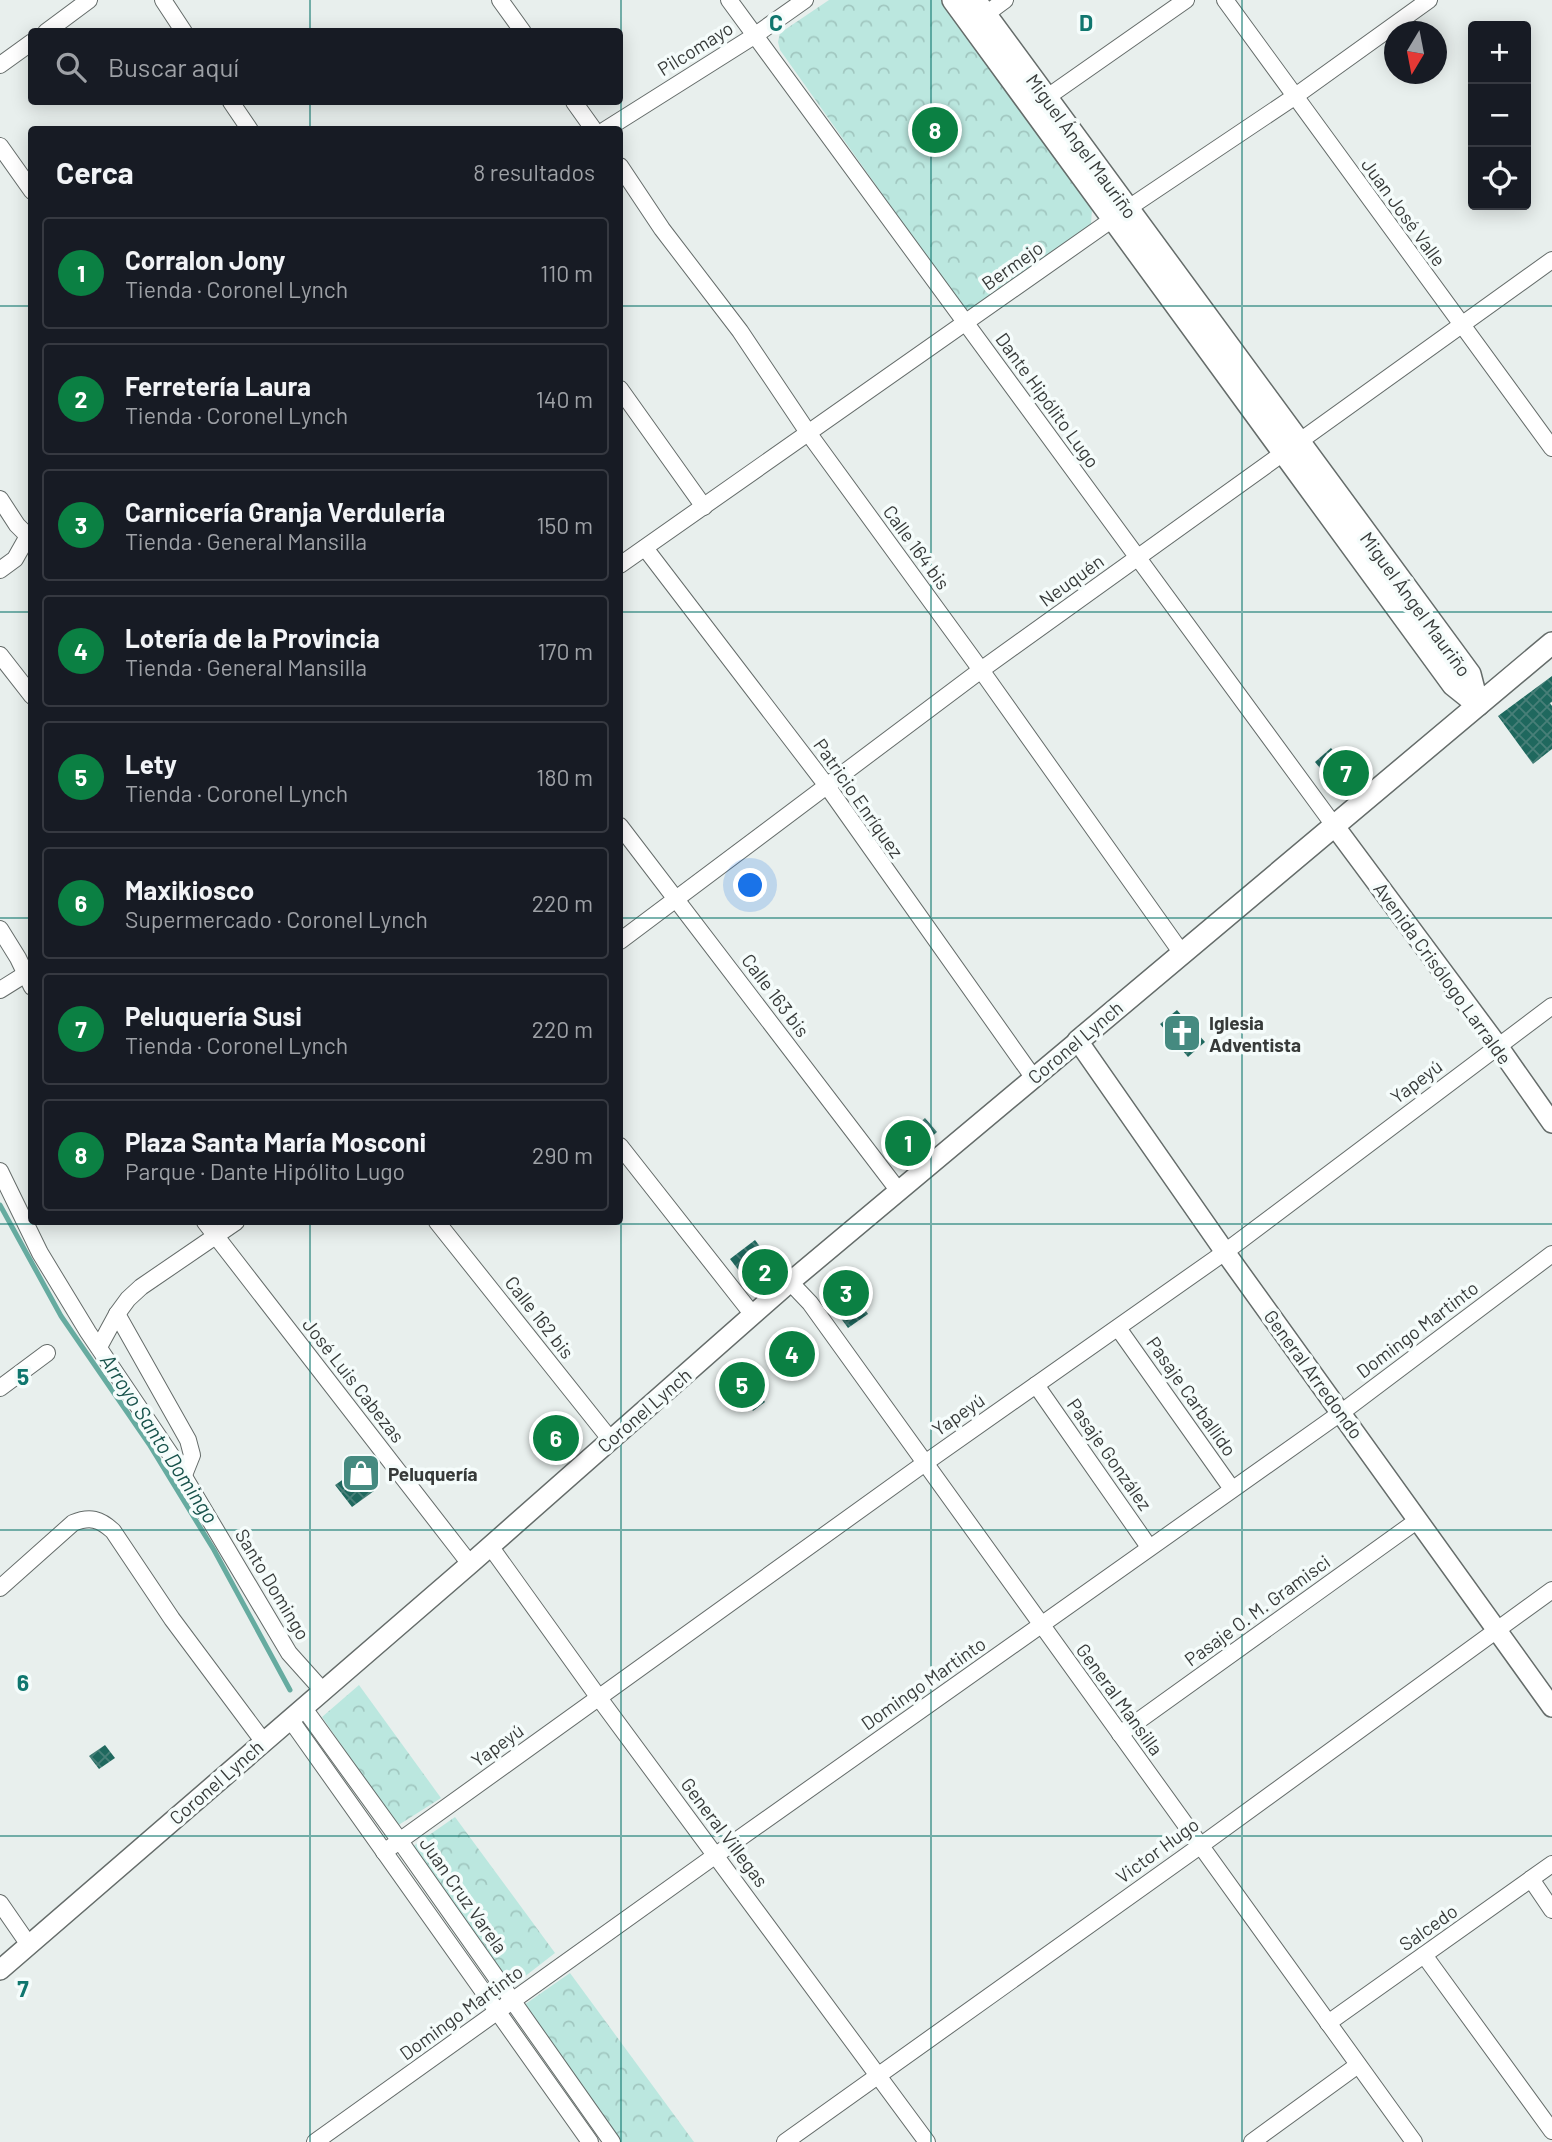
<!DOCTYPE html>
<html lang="es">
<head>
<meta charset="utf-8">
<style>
	body { margin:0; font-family:Barlow,sans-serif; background:#20242c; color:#f1f3f6 }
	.controls { position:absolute; right:21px; top:21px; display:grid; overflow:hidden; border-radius:7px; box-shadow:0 4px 18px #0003 }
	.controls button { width:63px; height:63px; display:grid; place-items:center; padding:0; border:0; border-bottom:2px solid #363941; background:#171b24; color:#f1f3f6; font:35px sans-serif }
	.compass { position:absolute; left:1384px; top:21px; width:63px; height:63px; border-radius:50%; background:#171b24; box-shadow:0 4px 18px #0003; rotate:190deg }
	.you { position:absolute; left:751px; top:886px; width:24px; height:24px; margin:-18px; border:5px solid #fff; border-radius:50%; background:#1a73e8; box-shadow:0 0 0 10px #1a73e833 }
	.badge { display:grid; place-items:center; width:46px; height:46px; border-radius:50%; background:#0b8043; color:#fff; font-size:23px; font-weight:700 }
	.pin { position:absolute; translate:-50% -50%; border:4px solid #fff; box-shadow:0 2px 7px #0006 }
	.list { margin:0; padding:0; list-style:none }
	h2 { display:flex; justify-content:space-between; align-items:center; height:91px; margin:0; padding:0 28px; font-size:30px }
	h2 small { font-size:23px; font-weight:400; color:#9ea1a6 }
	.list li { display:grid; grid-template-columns:46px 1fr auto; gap:21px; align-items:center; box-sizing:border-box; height:112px; margin:0 14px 14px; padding:0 14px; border:2px solid #363941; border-radius:7px }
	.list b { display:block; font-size:26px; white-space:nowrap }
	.list p { margin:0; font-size:23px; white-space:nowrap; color:#9ea1a6 }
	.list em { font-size:23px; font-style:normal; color:#9ea1a6 }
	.icon { flex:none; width:38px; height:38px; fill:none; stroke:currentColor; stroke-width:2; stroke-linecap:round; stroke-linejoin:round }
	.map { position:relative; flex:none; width:1552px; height:2142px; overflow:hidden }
	.search { position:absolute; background:#171b24; box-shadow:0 4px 18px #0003; left:28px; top:28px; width:595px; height:77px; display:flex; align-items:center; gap:18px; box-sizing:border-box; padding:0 24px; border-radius:7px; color:#9ea1a6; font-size:26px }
	.panel { position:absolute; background:#171b24; box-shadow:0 4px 18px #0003; left:28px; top:126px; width:595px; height:1099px; border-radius:7px }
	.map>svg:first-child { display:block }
	.park { fill:url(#park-crowns) }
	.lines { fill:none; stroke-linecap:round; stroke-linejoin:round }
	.stream { stroke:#66aba0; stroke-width:5 }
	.building { fill:url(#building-cross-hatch) }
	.minor-casing { stroke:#656c6a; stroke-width:18 }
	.tertiary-casing { stroke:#656c6a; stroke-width:22 }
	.secondary-casing { stroke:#656c6a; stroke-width:24 }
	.minor { stroke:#fff; stroke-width:16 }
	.tertiary { stroke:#fff; stroke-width:19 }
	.secondary { stroke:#fff; stroke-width:21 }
	.grid { fill:none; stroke:#0f766e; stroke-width:2; stroke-opacity:0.55 }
	.labels { text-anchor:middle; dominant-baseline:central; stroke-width:7; stroke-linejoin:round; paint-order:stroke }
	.street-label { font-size:19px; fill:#373a39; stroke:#f5fcfb }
	.poi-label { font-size:19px; font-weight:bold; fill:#373a39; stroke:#f5fcfb; text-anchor:start }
	.water-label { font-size:21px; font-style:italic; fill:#17524b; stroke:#f5fcfb }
	.grid-label { font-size:23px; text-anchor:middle; font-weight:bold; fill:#0f766e; stroke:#f5fcfb; stroke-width:7; stroke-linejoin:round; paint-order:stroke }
</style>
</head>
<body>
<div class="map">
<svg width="1552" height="2142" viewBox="0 0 1552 2142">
	<defs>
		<pattern id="park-crowns" width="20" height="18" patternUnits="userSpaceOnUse" patternTransform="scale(1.75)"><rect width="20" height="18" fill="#bbe7df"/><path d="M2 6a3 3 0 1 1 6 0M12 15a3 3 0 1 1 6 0" fill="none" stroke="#a1c7c0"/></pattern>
		<pattern id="building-cross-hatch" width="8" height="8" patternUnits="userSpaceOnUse" patternTransform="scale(1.75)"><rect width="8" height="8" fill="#1f685e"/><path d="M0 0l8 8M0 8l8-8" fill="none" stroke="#487f78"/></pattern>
	</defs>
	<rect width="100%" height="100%" fill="#e8efed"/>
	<g class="park">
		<path d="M829 0H941L1092 210 1091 224 977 309 969 310 963 308 780 50 778 42 780 33Z"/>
		<path d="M359 1685 441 1798 397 1826 322 1717Z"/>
		<path d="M455 1817 555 1953 510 1988 412 1847Z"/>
		<path d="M570 1973 694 2142H620L524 2005Z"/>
	</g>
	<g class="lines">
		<path class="stream" d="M0 1205 61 1316 149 1444 214 1550 290 1690"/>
	</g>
	<g class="building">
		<path d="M1552 676V702L1550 703 1552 706V749L1533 764 1498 716Z"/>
		<path d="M1331 748 1354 776 1338 790 1315 762Z"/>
		<path d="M1177 1010 1205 1042 1188 1057 1160 1024Z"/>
		<path d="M925 1118 937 1132 907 1159 894 1145Z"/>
		<path d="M755 1240 778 1270 753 1289 730 1259Z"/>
		<path d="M847 1286 868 1314 848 1328 832 1306 835 1295Z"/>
		<path d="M790 1330 799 1332 811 1346 790 1363 774 1343Z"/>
		<path d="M745 1376 765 1402 753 1411 733 1385Z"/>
		<path d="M560 1413 577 1434 556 1451 539 1430Z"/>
		<path d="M364 1465 370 1473 364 1478 374 1491 352 1507 335 1485Z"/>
		<path d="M105 1745 115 1758 99 1769 89 1756Z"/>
	</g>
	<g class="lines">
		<defs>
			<g id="minor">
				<path d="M163 0 184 32"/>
				<path d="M500 0 523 32"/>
				<path d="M729 0 1333 824"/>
				<path d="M1225 0 1552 448"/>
				<path d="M986 14 1005 0"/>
				<path d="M46 32 89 0"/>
				<path d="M0 65 32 42"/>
				<path d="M1046 98 1186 0"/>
				<path d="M231 102 250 130"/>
				<path d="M574 102 594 130"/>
				<path d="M605 130 754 36 805 0"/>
				<path d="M0 146 32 191"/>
				<path d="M620 166 662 229 740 331 809 434 981 670 1181 952"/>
				<path d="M620 389 704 507"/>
				<path d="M0 499 17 525 28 536 15 559 0 570"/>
				<path d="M645 548 827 786 1033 1077"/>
				<path d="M620 565 1127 209 1294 97 1429 0"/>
				<path d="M0 655 32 696"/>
				<path d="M620 826 898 1190"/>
				<path d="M0 929 18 958 32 987"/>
				<path d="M620 941 981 670 1552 260"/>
				<path d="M0 990 32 970"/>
				<path d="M620 1146 753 1315"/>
				<path d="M0 1171 40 1253 88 1332 173 1458 289 1653 323 1691"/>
				<path d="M205 1222 470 1564"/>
				<path d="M437 1222 610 1439"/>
				<path d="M790 1282 810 1303 1414 2142"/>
				<path d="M117 1314 188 1440 192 1455 184 1475"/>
				<path d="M1118 1328 1232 1489"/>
				<path d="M99 1347 117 1314 128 1299 141 1287 236 1222"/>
				<path d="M1036 1385 1149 1547"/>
				<path d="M0 1388 47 1353"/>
				<path d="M490 1546 599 1698 927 2142"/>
				<path d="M0 1588 73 1523C90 1516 100 1519 113 1531L172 1619 263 1741"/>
				<path d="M303 1707 400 1841 612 2142"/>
				<path d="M290 1719 590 2142"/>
				<path d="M1120 1734 1418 1520"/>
				<path d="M384 1852 925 1463 1225 1252 1552 1006"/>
				<path d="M1531 1879 1552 1910"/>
				<path d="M0 1903 29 1945"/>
				<path d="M1424 1955 1552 2131"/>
				<path d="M1328 2023 1552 1864"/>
				<path d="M315 2142 716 1855 1342 1412 1552 1254"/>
				<path d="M785 2142 1200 1846 1552 1590"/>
				<path d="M1252 2142 1358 2065"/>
			</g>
			<g id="tertiary">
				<path d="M1333 824 1498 1046 1552 1123"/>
				<path d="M0 1970 470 1564 790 1282 1078 1041 1225 1252 1552 1707"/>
			</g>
			<g id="secondary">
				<path d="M953 0 1453 685 1478 705"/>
				<path d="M975 0 1470 674 1478 705"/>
				<path d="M1078 1041 1552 643"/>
			</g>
		</defs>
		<use href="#minor" class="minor-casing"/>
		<use href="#tertiary" class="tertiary-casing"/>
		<use href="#secondary" class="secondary-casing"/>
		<use href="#minor" class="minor"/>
		<use href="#tertiary" class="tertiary"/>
		<use href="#secondary" class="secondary"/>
	</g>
	<path class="grid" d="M310 0V32M621 0V2142M931 0V2142M1242 0V2142M310 102V130M0 306H32M620 306H1552M0 612H32M620 612H1552M0 918H32M620 918H1552M310 1222V2142M0 1224H1552M0 1530H1552M0 1836H1552"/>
	<defs>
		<symbol id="church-square" viewBox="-11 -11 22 22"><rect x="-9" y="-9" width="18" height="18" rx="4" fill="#458a80" stroke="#f5fcfb"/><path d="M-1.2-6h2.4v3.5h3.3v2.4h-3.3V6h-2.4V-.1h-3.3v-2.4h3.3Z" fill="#fff"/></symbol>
		<symbol id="shop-square" viewBox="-11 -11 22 22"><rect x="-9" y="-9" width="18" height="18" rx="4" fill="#458a80" stroke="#f5fcfb"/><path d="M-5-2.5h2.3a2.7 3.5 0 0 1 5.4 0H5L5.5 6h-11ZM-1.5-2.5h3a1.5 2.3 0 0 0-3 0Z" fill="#fff"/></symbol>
	</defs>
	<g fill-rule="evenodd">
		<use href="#church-square" x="1160" y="1011" width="44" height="44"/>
		<use href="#shop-square" x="339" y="1451" width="44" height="44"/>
	</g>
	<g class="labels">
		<g class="street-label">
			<text transform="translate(695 48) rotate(-32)">Pilcomayo</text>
			<text transform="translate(1082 146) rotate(54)">Miguel Ángel Mauriño</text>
			<text transform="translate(1404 212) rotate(54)">Juan José Valle</text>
			<text transform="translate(1012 265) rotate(-35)">Bermejo</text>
			<text transform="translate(1048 400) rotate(54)">Dante Hipólito Lugo</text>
			<text transform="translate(917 547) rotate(54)">Calle 164 bis</text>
			<text transform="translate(1071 580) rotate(-36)">Neuquén</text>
			<text transform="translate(1416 604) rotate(54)">Miguel Ángel Mauriño</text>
			<text transform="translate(859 798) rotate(55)">Patricio Enríquez</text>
			<text transform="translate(1443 973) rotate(54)">Avenida Crisólogo Larralde</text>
			<text transform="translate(776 995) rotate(53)">Calle 163 bis</text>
			<text transform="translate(1075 1042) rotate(-40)">Coronel Lynch</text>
			<text transform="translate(1416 1081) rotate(-37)">Yapeyú</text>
			<text transform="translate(540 1317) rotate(52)">Calle 162 bis</text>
			<text transform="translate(1417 1329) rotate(-37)">Domingo Martinto</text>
			<text transform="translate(1314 1374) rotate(54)">General Arredondo</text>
			<text transform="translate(354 1380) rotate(52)">José Luis Cabezas</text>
			<text transform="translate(1192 1396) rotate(55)">Pasaje Carballido</text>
			<text transform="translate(644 1410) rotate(-41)">Coronel Lynch</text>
			<text transform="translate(958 1414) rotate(-35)">Yapeyú</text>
			<text transform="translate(1110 1454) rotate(55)">Pasaje González</text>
			<text transform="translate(273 1584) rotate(59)">Santo Domingo</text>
			<text transform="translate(1257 1610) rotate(-36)">Pasaje O. M. Gramisci</text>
			<text transform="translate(923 1683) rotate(-35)">Domingo Martinto</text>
			<text transform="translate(1120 1699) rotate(54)">General Mansilla</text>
			<text transform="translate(497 1745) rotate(-36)">Yapeyú</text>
			<text transform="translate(216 1782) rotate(-41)">Coronel Lynch</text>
			<text transform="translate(725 1832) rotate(53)">General Villegas</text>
			<text transform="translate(1157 1850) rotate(-36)">Victor Hugo</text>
			<text transform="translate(464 1895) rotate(55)">Juan Cruz Varela</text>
			<text transform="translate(1428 1927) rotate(-35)">Salcedo</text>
			<text transform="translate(461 2012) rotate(-36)">Domingo Martinto</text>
		</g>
		<g class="poi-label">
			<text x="1209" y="1022">Iglesia<tspan x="1209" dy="22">Adventista</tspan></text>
			<text x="388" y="1473">Peluquería</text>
		</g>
		<g class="water-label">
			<text transform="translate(160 1438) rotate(57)">Arroyo Santo Domingo</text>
		</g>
	</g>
	<g class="grid-label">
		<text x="776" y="31">C</text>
		<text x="1086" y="31">D</text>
		<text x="23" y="1385">5</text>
		<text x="23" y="1691">6</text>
		<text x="23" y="1997">7</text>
	</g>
</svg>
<div class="controls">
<button>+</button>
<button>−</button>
<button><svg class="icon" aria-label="locate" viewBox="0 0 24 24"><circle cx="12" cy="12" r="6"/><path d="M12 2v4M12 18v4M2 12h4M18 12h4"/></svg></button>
</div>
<svg class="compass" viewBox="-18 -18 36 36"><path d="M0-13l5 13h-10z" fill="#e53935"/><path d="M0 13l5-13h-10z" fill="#9ea1a6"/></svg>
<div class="you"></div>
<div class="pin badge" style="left:908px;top:1143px">1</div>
<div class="pin badge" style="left:765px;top:1272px">2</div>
<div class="pin badge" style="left:846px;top:1293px">3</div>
<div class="pin badge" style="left:792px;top:1354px">4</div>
<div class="pin badge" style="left:742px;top:1385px">5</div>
<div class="pin badge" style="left:556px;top:1438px">6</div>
<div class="pin badge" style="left:1346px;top:773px">7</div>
<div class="pin badge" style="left:935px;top:130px">8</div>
<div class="search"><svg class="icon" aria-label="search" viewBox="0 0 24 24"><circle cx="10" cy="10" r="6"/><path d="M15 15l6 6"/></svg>Buscar aquí</div>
<section class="panel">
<h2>Cerca<small>8 resultados</small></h2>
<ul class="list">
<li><span class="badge">1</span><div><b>Corralon Jony</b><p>Tienda · Coronel Lynch</p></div><em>110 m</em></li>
<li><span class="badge">2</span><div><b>Ferretería Laura</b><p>Tienda · Coronel Lynch</p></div><em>140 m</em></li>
<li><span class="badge">3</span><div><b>Carnicería Granja Verdulería</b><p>Tienda · General Mansilla</p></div><em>150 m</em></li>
<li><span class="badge">4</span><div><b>Lotería de la Provincia</b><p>Tienda · General Mansilla</p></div><em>170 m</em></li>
<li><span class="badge">5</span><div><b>Lety</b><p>Tienda · Coronel Lynch</p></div><em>180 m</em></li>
<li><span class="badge">6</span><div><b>Maxikiosco</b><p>Supermercado · Coronel Lynch</p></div><em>220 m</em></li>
<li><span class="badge">7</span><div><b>Peluquería Susi</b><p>Tienda · Coronel Lynch</p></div><em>220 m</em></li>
<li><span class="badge">8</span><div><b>Plaza Santa María Mosconi</b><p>Parque · Dante Hipólito Lugo</p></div><em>290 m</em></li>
</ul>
</section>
</div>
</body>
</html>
